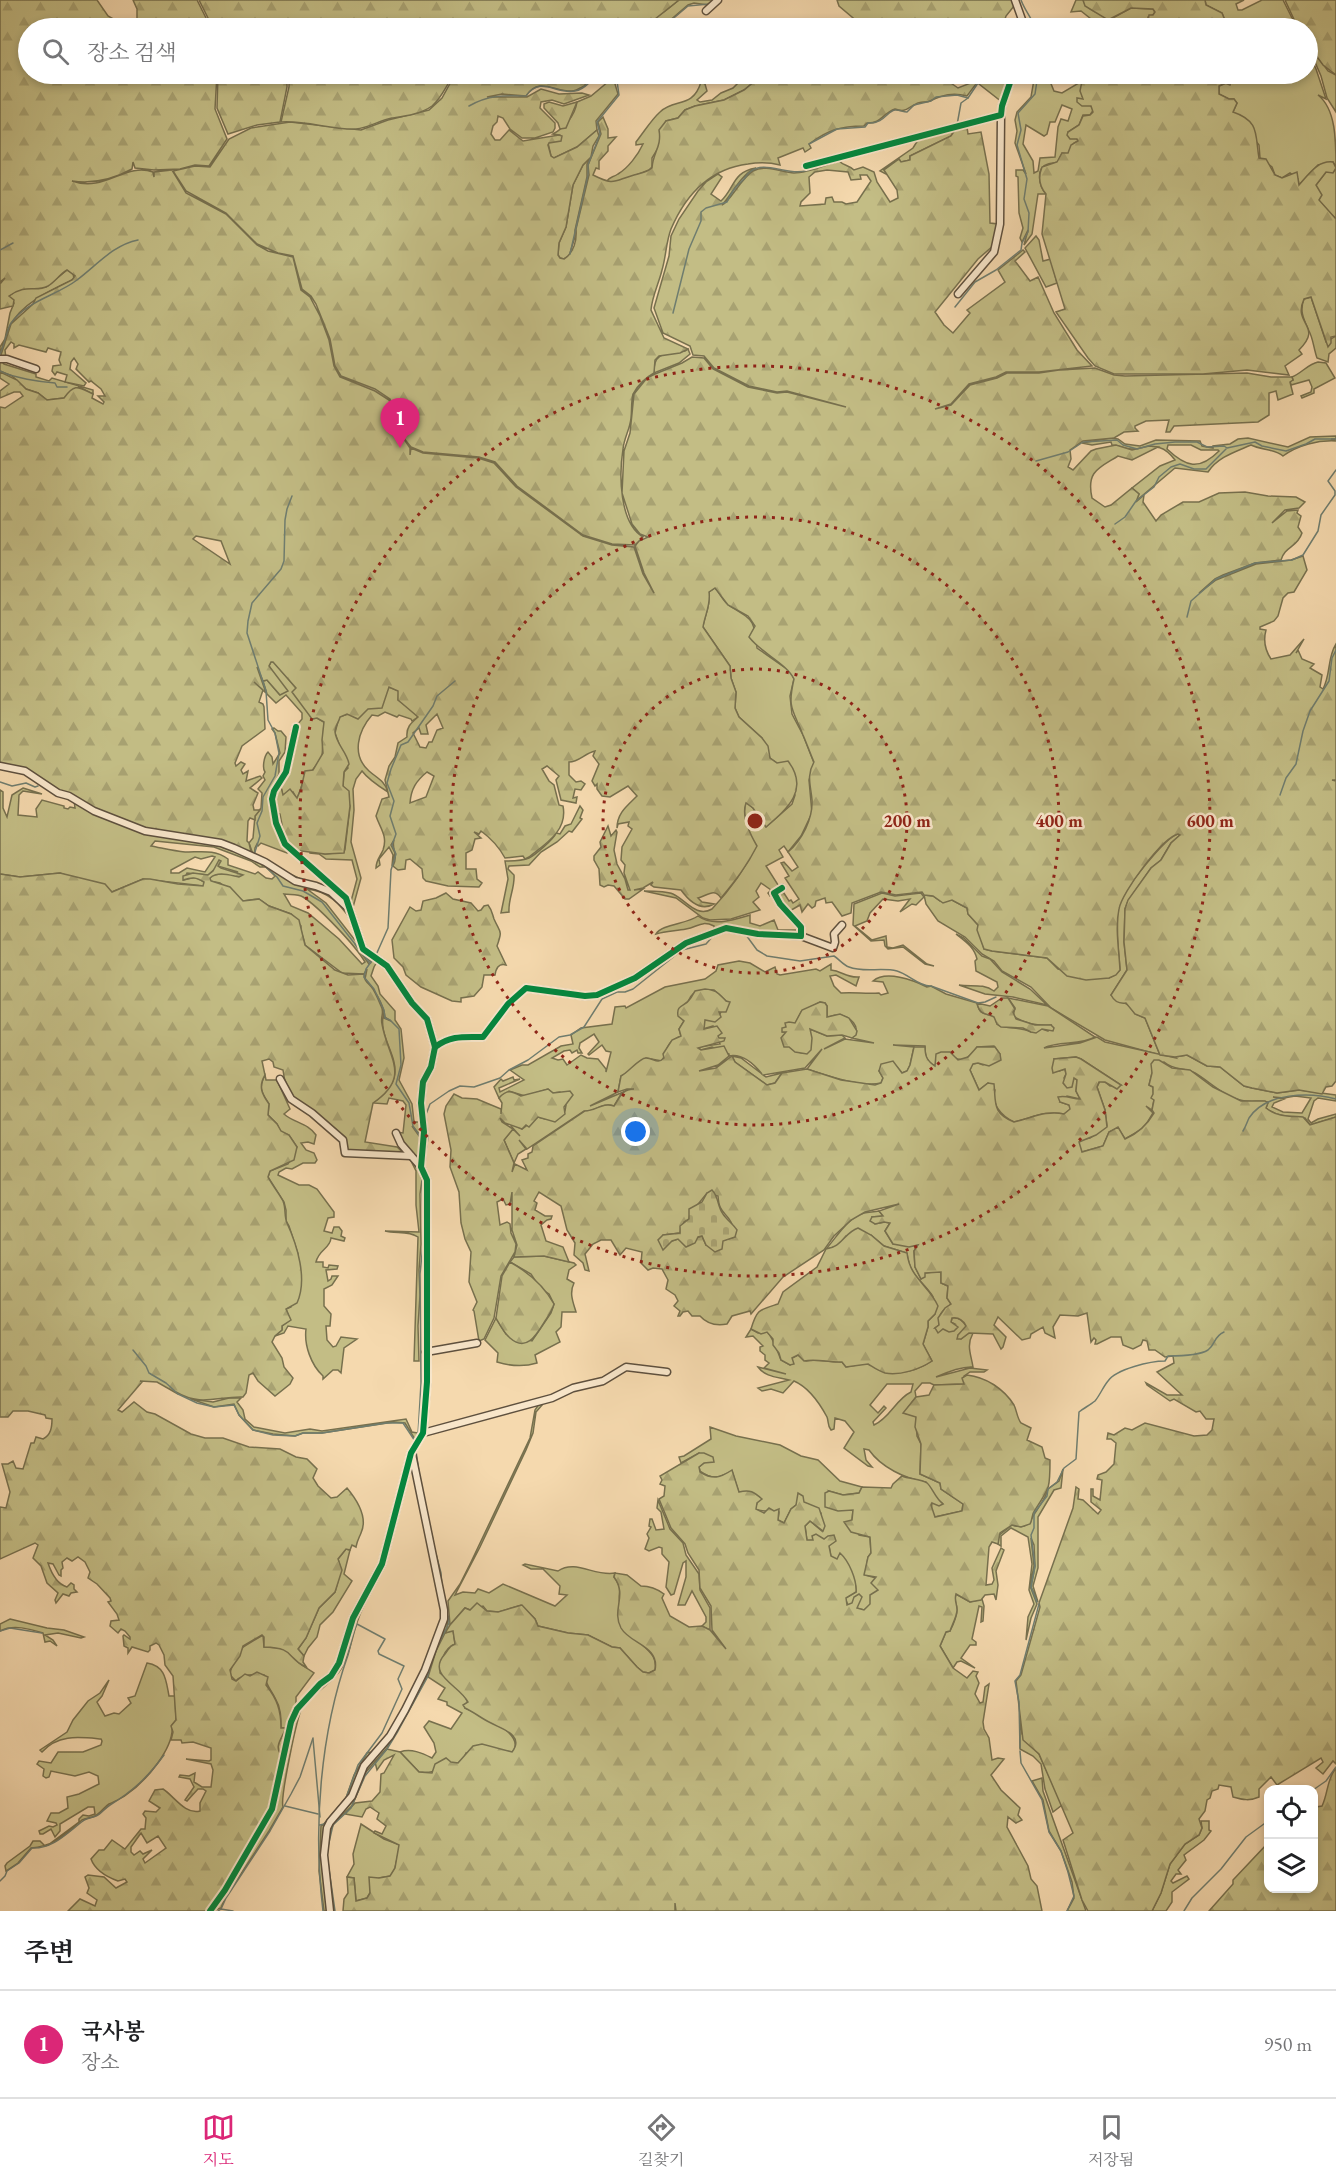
<!DOCTYPE html>
<html lang="ko">
<head>
<meta charset="utf-8">
<style>
	body { margin:0; font-family:"EB Garamond","Noto Serif KR",serif; background:#f6f6f6; color:#202124 }
	.controls { position:absolute; right:18px; bottom:18px; display:grid; overflow:hidden; border-radius:12px; box-shadow:0 3px 9px #0003 }
	.controls button { width:54px; height:54px; display:grid; place-items:center; padding:0; border:0; border-bottom:2px solid #e0e0e0; background:#fff; color:#202124; font:30px sans-serif }
	.you { position:absolute; left:636px; top:1132px; width:21px; height:21px; margin:-15px; border:4px solid #fff; border-radius:50%; background:#1a73e8; box-shadow:0 0 0 9px #1a73e833 }
	.badge { display:grid; place-items:center; width:39px; height:39px; border-radius:50%; background:#db2777; color:#fff; font-size:20px; font-weight:700 }
	.pin { position:absolute; translate:-50% -50px; filter:drop-shadow(0 2px 3px #0008) }
	.pin::after { content:''; position:absolute; top:32px; width:21px; height:18px; background:inherit; clip-path:polygon(0 0,100% 0,50% 100%) }
	.list { margin:0; padding:0; list-style:none }
	h2 { display:flex; justify-content:space-between; align-items:center; height:78px; margin:0; padding:0 24px; font-size:26px }
	h2 small { font-size:20px; font-weight:400; color:#757577 }
	.list li { display:grid; grid-template-columns:39px 1fr auto; gap:18px; align-items:center; box-sizing:border-box; height:108px; padding:0 24px; border-top:2px solid #e0e0e0 }
	.list b { display:block; font-size:22px; white-space:nowrap }
	.list p { margin:0; font-size:20px; white-space:nowrap; color:#757577 }
	.list em { font-size:20px; font-style:normal; color:#757577 }
	.icon { flex:none; width:33px; height:33px; fill:none; stroke:currentColor; stroke-width:2; stroke-linecap:round; stroke-linejoin:round }
	.map { position:relative; flex:none; width:1336px; height:1911px; overflow:hidden }
	.search { position:absolute; background:#fff; box-shadow:0 3px 9px #0003; left:18px; right:18px; top:18px; height:66px; display:flex; align-items:center; gap:15px; box-sizing:border-box; padding:0 21px; border-radius:33px; color:#757577; font-size:22px }
	.sheet { height:186px; background:#fff }
	nav { display:flex; justify-content:space-around; align-items:center; box-sizing:border-box; height:84px; border-top:2px solid #e0e0e0; background:#fff; font-size:16px; color:#757577 }
	nav a { display:grid; justify-items:center; gap:3px }
	nav .on { color:#db2777 }
	.map>svg:first-child { display:block }
	.grass { fill:#c3bd85; stroke:#77704e; stroke-width:1.5; fill-rule:evenodd }
	.forest { fill:url(#forest-firs); stroke:#77704e; stroke-width:1.5; fill-rule:evenodd }
	.cemetery { fill:url(#cemetery-stones); stroke:#77704e; stroke-width:1.5 }
	.lines { fill:none; stroke-linecap:round; stroke-linejoin:round }
	.stream { stroke:#6f7d6f; stroke-width:1.5 }
	.minor-casing { stroke:#5e503e; stroke-width:9 }
	.minor { stroke:#f8e6ca; stroke-width:6 }
	.cycleway-casing { stroke:#f8e6ca; stroke-width:10 }
	.cycleway { stroke:#00873e; stroke-width:6 }
	.ring { fill:none; stroke:#8f2418; stroke-width:3; stroke-dasharray:3 6 }
	.centre { fill:#8f2418; stroke:#f8e6ca; stroke-width:3 }
	.ring-label { font-size:18px; text-anchor:middle; font-weight:bold; fill:#8f2418; stroke:#f8e6ca; stroke-width:5; stroke-linejoin:round; paint-order:stroke }
</style>
</head>
<body>
<div class="map">
<svg width="1336" height="1911" viewBox="0 0 1336 1911">
	<defs>
		<pattern id="forest-firs" width="22" height="20" patternUnits="userSpaceOnUse" patternTransform="scale(1.5)"><rect width="22" height="20" fill="#c3bd85"/><path d="M5 1l3.5 6h-7zM16 11l3.5 6h-7z" fill="#a8a272"/></pattern>
		<pattern id="cemetery-stones" width="16" height="16" patternUnits="userSpaceOnUse" patternTransform="scale(1.5)"><rect width="16" height="16" fill="#c3bd85"/><path d="M2 7V4a2 2 0 0 1 4 0v3zM10 15v-3a2 2 0 0 1 4 0v3z" fill="#a8a272"/></pattern>
	</defs>
	<rect width="100%" height="100%" fill="#f5d9ae"/>
	<filter id="stains"><feTurbulence type="fractalNoise" baseFrequency=".00333" numOctaves="4"/><feColorMatrix values="0 0 0 0 .2 0 0 0 0 .09 0 0 0 0 .02 0 0 0 .5 -.17"/></filter>
	<radialGradient id="worn" r=".72"><stop offset=".6" stop-color="#630" stop-opacity="0"/><stop offset="1" stop-color="#630" stop-opacity=".3"/></radialGradient>
	<g class="grass">
		<path d="M679 0H713L708 5 694 3 688 5 661 28H646V27L641 25V21C657 20 667 9 679 0Z"/>
		<path d="M1076 0H1083C1087 11 1102 15 1113 18L1131 8 1153 9 1155 12 1153 15 1148 17 1147 28H1120L1106 26 1097 28 1091 19 1081 11 1071 12Z"/>
		<path d="M1205 0H1244L1236 4 1238 10H1242L1262 0H1283L1297 28H1228L1222 13 1206 5Z"/>
		<path d="M1308 46H1310L1328 71 1336 75V112L1327 98 1321 76Z"/>
		<path d="M1308 52 1316 69 1326 99 1318 95C1336 109 1336 141 1336 167L1333 162 1318 165 1299 185 1298 179 1290 173 1282 178 1275 175 1272 167 1260 158 1259 145 1233 112 1237 103 1234 99H1229L1219 94V86L1232 81 1233 76 1245 74H1308Z"/>
		<path d="M747 74H787H767L760 77 744 90 724 100 695 106 685 110 678 118 666 121 660 135V145L652 158V167L649 170 618 182H606C610 176 612 178 618 174 628 168 638 155 643 144L636 145V142C644 132 651 120 660 112 674 98 693 109 701 82L705 84 707 91 697 100 700 102 712 100 721 93 733 88Z"/>
		<path d="M984 74H1011L1002 102 979 84Z"/>
		<path d="M1035 74H1047L1054 91 1062 93 1082 81C1081 99 1081 97 1094 109L1090 115H1083L1079 125 1068 132 1077 139 1078 141 1074 143 1068 154 1062 153 1058 162C1054 163 1051 163 1048 164 1035 168 1039 186 1046 194H1038L1032 234 1024 245 1028 230 1022 242 1020 238 1023 228 1019 213 1018 177 1016 176V170H1023L1026 174 1015 143 1017 131 1015 120 1017 112 1031 97ZM1062 105 1072 109 1068 121 1061 119 1058 127 1055 157 1040 158 1038 171 1034 173 1033 161 1023 144 1026 125 1044 136 1047 134 1050 122H1055Z"/>
		<path d="M615 76V84L618 94 596 121 597 130 577 147 554 158 551 156 548 143 559 135 553 134C564 128 575 116 577 102L591 96Z"/>
		<path d="M954 131 951 136 910 156V160L901 162 899 159 884 170 888 175 880 171 913 148 918 140Z"/>
		<path d="M591 157 587 164V177L575 230V237L569 256 564 259 560 258 558 255 559 243 566 227 573 185 583 165Z"/>
		<path d="M1336 168V219L1318 200 1316 185 1326 172H1333Z"/>
		<path d="M1036 236 1039 240 1043 261 1051 259 1057 283 1046 287 1025 248Z"/>
		<path d="M67 270 73 273 74 279C53 289 21 303 10 326 6 334 4 344 0 353V347L5 339 10 313 14 303 9 296 21 288 46 287Z"/>
		<path d="M1311 297 1326 342 1336 336V348L1329 354 1328 362 1317 358C1314 350 1313 338 1309 331 1304 320 1299 311 1304 299Z"/>
		<path d="M688 349 690 354 679 363 654 373C653 351 667 354 685 351Z"/>
		<path d="M0 359 4 364 36 374V377L49 381 52 378 93 390V394L79 387 64 398 47 400 38 393 26 389 12 376 0 371Z"/>
		<path d="M1318 362 1326 363 1335 378 1314 389V393L1302 398 1301 396 1311 392 1312 387 1309 380 1291 385 1290 381 1293 380 1292 377C1302 373 1308 364 1318 362Z"/>
		<path d="M1336 436V439H1331L1336 441C1318 440 1298 445 1283 456 1275 449 1261 450 1251 445 1235 452 1218 457 1208 472L1175 468 1136 501 1139 494 1132 488 1160 466 1175 460C1159 439 1150 450 1131 449 1124 449 1119 445 1112 445L1111 442 1092 445 1082 443 1110 438 1118 439 1125 444 1140 446 1156 440 1200 441 1202 446 1213 448V446L1230 444 1238 439 1248 438 1288 447 1310 437ZM1168 445H1191L1201 450H1218L1219 451C1199 471 1186 467 1167 449Z"/>
		<path d="M715 588C720 593 724 603 730 606 754 621 754 619 757 648L791 672 794 679 790 696 792 714 803 735 814 763 809 780 812 813 801 836 788 852 784 846 779 850 783 857 766 866 780 888 770 896 768 893 771 890 761 883 756 891 759 897 753 902 760 910 731 919 710 920 703 918 676 898 644 891C652 891 666 891 673 894 686 900 696 918 712 909 730 890 745 869 756 846 749 834 741 815 746 802L753 808 766 827 792 804 795 795 777 763 770 758 762 738 739 717 735 708 736 692 731 678 730 666 703 627C705 614 711 605 709 592Z"/>
		<path d="M271 662H274L296 688 312 719 317 718 324 722 322 758 303 782 297 799 293 792 283 796 280 783 297 725 302 719V713L286 695 276 703 267 694 263 681 267 680 280 695 274 674 269 666Z"/>
		<path d="M389 687 399 691 398 700 415 713 418 717 412 721 411 719 399 715 397 717 385 712 378 716 372 715C358 731 351 755 369 771 377 778 385 781 388 792 380 787 368 779 362 771L356 779 353 789 354 810 351 842 361 878 352 911 350 905 357 879 352 860 326 859 319 854 310 853V851L325 854 344 852 345 849 350 806 343 786 344 772 348 768 335 733 339 717C361 709 378 713 389 687Z"/>
		<path d="M274 728 278 731H281L286 737 285 752 279 761V774L269 796 274 813 292 851 287 853 261 843 258 846 257 844 255 848 254 857 249 843 253 838 255 816 261 808 262 793 258 789 265 780 263 776 265 772C262 768 264 756 268 752L272 757 273 764 280 753 275 733 272 729Z"/>
		<path d="M23 788 42 794 23 791 19 795 18 815 37 817 36 809 42 800 64 806V808L68 809 70 807 75 808 74 800 95 813 221 844 257 860 263 866 259 860C288 874 338 890 351 920 340 904 328 891 307 889L326 903 354 939 373 957 371 962 355 944 369 964 375 958 378 960 374 967 371 976 378 986 380 994 395 1011V1020L401 1029 404 1058 399 1080 412 1104 414 1122H420L423 1138 412 1126 422 1140 418 1157 411 1154 396 1132 403 1133 406 1105 403 1101 389 1098 387 1104 373 1103C421 1069 374 1046 384 1012V1018L391 1021 385 1017C383 1002 374 990 365 979L367 969 364 974 342 973 305 945C304 937 300 933 301 926L291 914 269 906 259 899 243 901 220 883 210 881V878L212 875 238 872 218 866 208 875 187 873 184 880 196 877 204 882V886L143 879 112 892 60 873 20 877 0 874V790L3 792V808L7 817 12 795ZM155 841 214 847 251 861 260 867H266L275 876 272 879 266 878 258 872 255 874 228 865V859C215 849 201 852 185 852 174 851 162 848 151 846ZM212 856 215 857 205 872 187 868 179 873H171V870L195 857 201 859ZM284 894C290 895 298 894 303 897 319 907 355 945 365 962L362 964 339 939 308 913 291 906Z"/>
		<path d="M580 806 583 810 580 818 582 819 572 832 569 831 557 842 541 852 529 865 509 866 508 869 514 875C515 888 508 899 509 912L501 913 508 879 505 861C512 861 522 861 529 858 535 855 554 839 556 833L560 834 565 826 571 824Z"/>
		<path d="M1178 834 1180 835 1171 843 1161 860 1151 868 1128 901 1125 909 1124 942 1127 970 1111 995 1130 1006 1135 1014 1145 1018 1160 1055 1105 1040 1051 1008 1031 987 1002 971 994 961 982 954 965 937 938 921 926 904 924 895 933 896 940 901 952 900 967 908 968 914 978 925 984 949 992 951 1047 958 1058 969 1109 978 1115 975 1120 970C1119 951 1114 922 1119 904 1124 890 1165 837 1178 834Z"/>
		<path d="M882 893 895 896 921 893 924 897 916 905 912 904 900 912 910 899 898 901 883 899 870 913 867 921 855 926 872 940 886 936 887 947 893 948 903 945 927 964 934 966 925 964 903 947 888 949 885 946 884 940 871 941 853 925 854 904Z"/>
		<path d="M750 915V923L760 926 774 920 778 930H801L799 934C770 933 743 928 714 931V926C701 920 698 927 686 929 676 931 666 931 656 934 662 924 687 924 698 916 713 927 733 920 750 915Z"/>
		<path d="M956 934 964 938 982 956 990 959 1002 972 1030 989 1047 1005 1013 997 985 994 959 985C971 987 983 983 994 991L998 987 997 982 976 971 975 961 977 959C974 947 966 942 956 934Z"/>
		<path d="M739 961 750 963 765 972 775 967 777 974 780 975 816 969 820 971 831 964V970C842 971 846 978 859 977L856 986 836 975 830 976 834 986 841 993C855 992 865 994 879 993L881 995 888 993 883 982 873 981C886 970 913 980 927 987L931 986 946 994 977 1003C980 1017 986 1012 995 1017L997 1024C1007 1030 1020 1026 1031 1032L1042 1029 1048 1031 1051 1025C1038 1026 1024 1023 1013 1016L1015 1008 1008 998 1048 1006 1095 1037C1080 1046 1059 1040 1044 1048L1080 1043 1097 1037 1105 1042 1176 1058 1175 1057 1187 1055 1207 1066 1220 1067 1244 1086 1252 1088 1277 1093 1299 1090 1336 1095V1101L1318 1098 1314 1101 1308 1119 1311 1123 1318 1119 1336 1114V1117L1310 1125 1305 1118C1292 1117 1277 1117 1266 1108L1268 1102C1259 1100 1249 1103 1240 1100 1222 1095 1210 1082 1195 1073 1183 1067 1175 1071 1164 1062L1152 1073 1149 1085 1153 1087 1154 1100 1152 1110 1146 1106 1153 1113 1144 1128 1125 1139 1118 1128 1109 1132 1103 1146 1082 1152 1078 1143 1084 1139 1090 1138 1107 1126 1105 1110 1097 1087 1100 1081 1105 1082 1110 1086 1121 1085 1081 1059 1076 1057 1054 1059 1059 1071 1065 1069 1066 1074 1064 1078 1071 1082 1074 1078 1077 1080 1076 1091 1080 1099 1067 1096 1060 1102 1069 1105 1071 1109 1064 1114C1045 1110 1032 1118 1014 1122 1001 1116 991 1104 995 1090L988 1083 979 1090 970 1070 972 1064 978 1063 983 1065 1000 1054 994 1046 977 1047C972 1055 963 1064 954 1057L937 1060 935 1066C926 1061 925 1056 925 1046L893 1045 914 1047 910 1065 907 1071 902 1073 897 1067 879 1071 883 1078 881 1083C862 1088 826 1075 807 1069L822 1049 805 1068 763 1075 766 1077 782 1073 775 1083 767 1085 735 1062 732 1056 741 1058 762 1074C754 1064 743 1053 729 1056V1054L712 1047 701 1050 698 1047 720 1044 713 1026 703 1029 704 1020 720 1014 726 1001 714 990C689 989 690 996 682 1018L684 1021 679 1029 681 1036C666 1042 668 1048 662 1061L646 1058C637 1064 631 1072 621 1076L618 1092 590 1106 628 1090 621 1094 614 1106C601 1102 594 1113 584 1111L527 1149 519 1140 526 1149 518 1154 514 1163 504 1140 513 1129 520 1136 511 1126 514 1125 522 1129 538 1117 545 1119 565 1111 566 1105 560 1092 553 1093 548 1089 525 1096 509 1091 499 1098 494 1087 501 1079 503 1081 513 1077 514 1080 520 1079 499 1088 500 1092 524 1080 510 1070 522 1065H528L561 1046 573 1044 571 1035 581 1028 612 1024 615 1007 625 1006 626 1008 665 987 705 979 716 971 718 965ZM820 1002 825 1003 827 1006V1017C830 1017 833 1015 837 1015 849 1014 864 1029 852 1038L874 1043 845 1039 824 1049 845 1038 842 1035 827 1036 810 1029 811 1045 802 1053C791 1051 788 1046 783 1036L787 1032H783L786 1027 795 1024 801 1012ZM594 1034 599 1042 588 1054 589 1055 602 1045 606 1051 611 1052 606 1072V1069L598 1059 587 1058 581 1055 567 1065 563 1059 558 1060 552 1058 564 1051 570 1050 572 1053 577 1050 578 1053H582L579 1048 580 1043ZM1295 1096 1311 1098 1302 1113 1283 1112 1272 1107 1274 1103 1284 1099 1273 1097 1284 1098Z"/>
		<path d="M265 1075 266 1080H277L290 1109 284 1114C294 1123 308 1123 316 1135L314 1144 308 1142 301 1143 306 1150 314 1153 317 1160 315 1163H303L292 1169 286 1168 279 1172 278 1175 299 1185H309L317 1189 334 1212V1217L328 1218 324 1231 332 1233 334 1227H339L342 1231 341 1236 345 1238 344 1241 331 1238C330 1249 319 1249 316 1262H323V1267L328 1268 329 1265 338 1266 337 1269 326 1270 328 1281 331 1279 332 1276H338L332 1285 324 1289V1306L331 1314 330 1326H326L327 1340 333 1347 336 1346 341 1337 357 1339 344 1348 341 1373 338 1370H333L323 1379V1376C311 1365 304 1345 306 1329L288 1326 284 1333 275 1336 282 1330V1326L290 1320 286 1309 291 1307 299 1267 298 1254 289 1226 286 1221V1210L284 1202 268 1177 270 1171 288 1164 297 1147 289 1135 281 1132 277 1124 268 1115 269 1104C262 1094 258 1087 265 1075Z"/>
		<path d="M410 1159 419 1169 422 1180 420 1194 421 1244 419 1270 420 1295 418 1326 419 1361H414L418 1237C408 1230 396 1234 385 1231L419 1232 416 1205V1171Z"/>
		<path d="M879 1211 884 1216 872 1217 875 1224 885 1222 890 1223 885 1231 893 1244 918 1245 914 1251 915 1267 921 1279 925 1273 941 1271V1283L948 1286 947 1298 951 1304C942 1312 939 1312 939 1325L935 1328H943L955 1324 951 1322 952 1318C959 1317 963 1321 967 1327L958 1335 961 1339 969 1333H973C966 1346 971 1354 973 1367 961 1366 947 1372 936 1377L970 1368 987 1370 984 1372H970L964 1376 965 1384 934 1385 930 1383H922L915 1391 916 1397 904 1413 916 1416 917 1436 921 1444 920 1474 940 1483 941 1489 963 1504 962 1511 935 1517 931 1511 932 1503H942L937 1499 926 1482C905 1479 881 1467 869 1450L864 1449 866 1460 872 1467 868 1466 844 1448 854 1432 845 1421 835 1418 834 1429 831 1430C827 1425 829 1422 827 1417 820 1404 808 1387 794 1381L783 1393 771 1389 762 1391 758 1388 789 1380C778 1377 765 1377 758 1367L786 1374 764 1368 769 1363 765 1360V1355L760 1351V1347L763 1346 753 1336 746 1337 751 1329 758 1333 767 1331C774 1340 777 1350 781 1360L790 1365 792 1358 798 1355 806 1361C818 1358 830 1363 842 1362L846 1367 868 1363C888 1377 911 1375 932 1361L923 1344 928 1327V1321L935 1314C934 1308 935 1299 932 1295 920 1278 910 1276 907 1253L884 1246 871 1235 846 1236 838 1246 826 1249C837 1237 847 1218 864 1213 869 1212 874 1212 879 1211ZM887 1384H913L911 1392C896 1399 890 1418 874 1425L873 1422 886 1408 884 1406 878 1413 870 1405Z"/>
		<path d="M544 1256 574 1263 576 1265 569 1270 567 1279 574 1283C569 1293 573 1302 576 1312H562L561 1327 556 1332 560 1342 535 1355 537 1363C524 1367 510 1366 497 1362L498 1353 485 1340 496 1318 506 1334 532 1341 551 1313 554 1304 549 1294 540 1288 531 1274 510 1262 514 1257Z"/>
		<path d="M229 1398H241L237 1402 243 1410 245 1419 254 1427 285 1433 310 1429 322 1431 406 1419 412 1432 418 1433 416 1441 405 1423 394 1422 322 1433H303L295 1436 273 1434 253 1430 239 1415 234 1404 214 1407 191 1399 213 1402Z"/>
		<path d="M539 1404 542 1405 536 1412 533 1433 526 1450 480 1547 455 1595 463 1592 475 1593 478 1589 489 1593 503 1584 555 1606 567 1595 559 1594 560 1586 543 1569H531L523 1565 525 1564 558 1571C576 1559 595 1577 615 1573L614 1577C624 1590 617 1592 620 1604 622 1615 632 1628 637 1638 644 1650 658 1653 655 1670L649 1673 643 1672 637 1667 620 1648 612 1647 588 1635 568 1633 538 1626 535 1619 521 1605 499 1612 487 1611 483 1606 470 1610 465 1608 450 1625 448 1601 460 1584 471 1562 530 1438 535 1410Z"/>
		<path d="M710 1427 736 1436 780 1445 801 1456 818 1460 840 1481 862 1487 859 1493 843 1495 829 1491 847 1510H853L852 1520 859 1535 870 1537 871 1553 868 1557 865 1575 876 1578 878 1590 871 1604 864 1610 856 1608 857 1604 848 1605 845 1598 856 1592C857 1579 843 1562 831 1557L829 1546 824 1539 807 1541 805 1526 810 1521 822 1531 821 1513 796 1505 791 1509 784 1523 778 1520 779 1512C770 1510 765 1513 755 1509L757 1503 739 1493 732 1471C719 1478 713 1480 700 1471L699 1467 704 1463 699 1453 681 1463 679 1457 684 1456 711 1439Z"/>
		<path d="M1063 1469 1061 1488 1054 1490 1038 1517V1568L1033 1586 1038 1602 1031 1587 1035 1566 1034 1545 1031 1538 1034 1566 1030 1586 1037 1604 1031 1618 1026 1640 1028 1617 1034 1604 1029 1590 1032 1564 1028 1537 1011 1528 1001 1536V1546L998 1544V1536L1012 1525C1030 1531 1030 1519 1037 1510 1042 1502 1046 1497 1048 1489L1059 1481Z"/>
		<path d="M658 1500 670 1529 683 1543 686 1555 699 1574 700 1590 710 1608V1630L702 1626 706 1622V1617L692 1591 685 1605H678L686 1577V1561L683 1563 674 1594 671 1595 666 1587 669 1562 662 1554V1548L659 1547 649 1551 645 1549 649 1538 647 1534 651 1527 649 1526 650 1519H652L656 1530 664 1529 661 1512 657 1508Z"/>
		<path d="M346 1549 350 1550 344 1574 352 1581 333 1612 320 1625 317 1637 308 1648 304 1656 298 1649 306 1638 319 1608 335 1592 341 1570 338 1559Z"/>
		<path d="M385 1558C381 1579 366 1597 359 1617 352 1634 351 1654 341 1669 334 1682 312 1694 302 1708 297 1717 280 1798 283 1807L269 1831 225 1898 221 1908 213 1911 241 1868 250 1850 292 1722 299 1710 338 1668 356 1616Z"/>
		<path d="M956 1594 970 1602 982 1599 984 1606 983 1621 981 1622 982 1607 979 1606 972 1639 976 1642V1645H970L961 1658 975 1668 961 1661 957 1662 953 1668 940 1646 946 1632 950 1631C953 1625 957 1616 957 1610 957 1602 953 1601 956 1594Z"/>
		<path d="M448 1617 447 1628 435 1649 427 1676 413 1703 387 1748 366 1772 352 1806 334 1823 331 1830 326 1854 334 1911H331L325 1855 328 1829 352 1797 360 1776 399 1722 445 1619Z"/>
		<path d="M10 1619 47 1628 64 1630 84 1637 81 1638 58 1633 45 1635 53 1640 57 1646 50 1641 45 1642 43 1633C30 1629 13 1624 0 1631V1624Z"/>
		<path d="M453 1630 455 1644C443 1649 441 1662 440 1673L463 1693 468 1703 465 1708C480 1716 526 1732 513 1752L505 1751 466 1753 464 1758 458 1763C442 1761 441 1775 419 1772L400 1752C411 1748 422 1753 432 1758L436 1752 434 1743 424 1727 429 1721 451 1729 462 1713 447 1705V1702L438 1699 445 1688 428 1677 436 1651 445 1633Z"/>
		<path d="M263 1635 264 1647 282 1648 291 1654 299 1663 314 1673 296 1697V1710L283 1757C273 1747 281 1740 285 1730L284 1728H281C281 1717 281 1708 275 1698 271 1690 266 1685 264 1675 255 1674 242 1674 236 1681L230 1675C230 1668 239 1653 243 1647Z"/>
		<path d="M147 1663C166 1666 166 1681 169 1696H175L176 1720 172 1725C175 1748 145 1782 126 1795 121 1799 115 1801 109 1804 104 1807 101 1813 95 1816 91 1818 86 1818 82 1820 64 1835 55 1846 31 1848L18 1863 6 1871 5 1866 7 1863 30 1846 33 1841H40L45 1846 48 1845 79 1822V1819L83 1815 89 1816 95 1814 94 1807H88L60 1824V1831L55 1837 51 1829 43 1834H40L39 1831 49 1826 53 1827 57 1825 56 1823 47 1821 51 1813H59L68 1808 67 1797 79 1794 99 1784 98 1776 89 1772 75 1776 51 1771 49 1777 46 1778 43 1776 44 1769 37 1764 39 1761 51 1763 58 1752H83L101 1745 102 1741 101 1739C79 1737 58 1734 42 1752L40 1750 67 1732 73 1720 88 1701 100 1693 109 1680 102 1696 97 1702 105 1716 114 1713 119 1714 131 1703 128 1698 135 1696Z"/>
		<path d="M1020 1715 1022 1734 1039 1754 1062 1805 1053 1812 1045 1789 1041 1764 1033 1756 1020 1749Z"/>
		<path d="M388 1737 370 1757 355 1787 325 1832 329 1911H324L319 1871 321 1826 323 1825 346 1798 354 1775 367 1753 371 1752Z"/>
		<path d="M1042 1778 1043 1791 1086 1911H1067L1074 1898 1072 1882 1061 1851 1049 1831 1043 1800 1032 1781Z"/>
		<path d="M1201 1821H1209V1830L1211 1831 1204 1840 1184 1855 1186 1860 1178 1870 1181 1874H1176L1171 1881 1173 1883 1187 1876 1189 1879 1172 1892V1902L1166 1911H1152L1161 1893 1170 1864 1185 1844 1199 1835 1202 1828Z"/>
		<path d="M361 1824 384 1839 400 1845 395 1868 391 1876 379 1878 367 1898 356 1901 354 1878 347 1877 354 1864 353 1854Z"/>
	</g>
	<g class="forest">
		<path d="M0 0H97L108 16 129 28 127 21 137 23V9L133 0H197L211 28H28V74H217L215 109 227 139 209 166 195 165 180 169 154 170 135 168 133 162 132 169C112 180 93 184 72 181 105 193 125 162 153 172L154 177V172L172 170 186 193 226 214 257 245 268 251 293 257 301 290 310 297 320 316 329 340 334 366 340 377 375 391 389 400 398 418 401 433 398 417 390 399 375 389 341 376 335 366 330 339 316 304 311 296 302 289 293 256 278 253 257 244 226 213 186 191 173 171 195 166 210 167 229 139 251 128 290 122 361 130 388 120 429 110 442 98 453 78 464 74H562C570 80 579 77 586 85 582 87 576 91 572 91 555 92 539 76 526 96L502 94 487 97H527L541 89 559 94 582 93 589 95 564 104 552 100 541 102 540 108 555 123V128L553 132 535 138H522L510 129 503 118 498 116 497 122 493 126 491 134 495 140H500L509 130 523 141 559 135 562 136 561 141 549 143 548 145 551 156 554 158 577 147 597 130 599 136 593 146 591 157 583 165 573 185 566 227 559 243 558 255 560 258 564 259C574 253 577 240 576 229L589 175 588 165 601 134 598 122 603 117 608 129V138L616 137 608 146V151L599 161V169L596 168 593 175C615 186 613 181 634 175 641 173 646 173 652 168 653 152 662 147 659 130L666 121 678 118 685 110 695 106 724 100 744 90 755 81 767 74H938L958 88 973 82 976 84 967 96C953 92 942 95 930 101 926 103 920 101 916 104 907 108 906 113 895 109 883 113 881 124 867 123L864 126C840 126 828 130 809 144L811 148 805 152 803 148 778 158 780 165C769 162 759 162 748 164 709 169 686 194 671 229 666 242 666 257 662 270 659 283 652 296 651 310L664 338 688 349 680 353 659 356 655 360 654 373C645 378 638 385 633 394 631 402 632 410 631 418 630 429 624 438 623 449 619 474 619 523 643 537L635 545 612 544 583 535 517 486 495 462 479 457 423 452 411 447 402 436 410 448V455L411 448 423 453 478 458 494 463 516 487 583 536 612 545 634 547 643 574 654 593 644 573 635 546 639 541 648 537 640 534 632 524 622 493 624 451 630 433 634 394 647 378 655 374 682 363 692 357 704 358 713 369 748 387 777 393 787 392 846 407 787 391 777 392 749 386 714 368 704 356 693 355 690 346 663 333 654 308 669 256 671 236 679 219 698 191 706 182 718 174 722 177 711 194 721 201C735 188 732 172 756 168 740 175 731 196 722 205 730 202 741 178 753 171 765 164 781 172 794 173 808 173 825 165 839 161 844 166 849 165 854 170L863 167 874 172 877 182 890 202 898 198 897 190 884 170 899 159 901 162 910 160V156L951 136 955 130 967 127 968 134 981 132 989 174 990 223 998 224 994 245 978 259 935 312 944 325 953 333 970 313 967 310 1005 282 998 270 1023 250 1025 252 1015 261 1030 281 1038 277 1054 313 1077 350 1092 366 1039 372H1006L996 377 969 384 951 404 935 409 951 405 970 385 997 378 1007 373H1039L1059 370 1095 368 1114 375 1125 376 1247 373 1271 377H1292L1293 380 1290 382 1293 394 1278 400 1276 391 1269 393V415L1258 422 1174 426 1170 432H1166L1169 420 1146 421 1135 426V428L1138 431 1124 432 1114 438 1083 441 1070 450 1071 459 1068 467 1073 470 1091 451 1096 449 1116 445 1132 450 1149 446 1158 447 1132 460 1118 456C1099 468 1086 471 1092 498L1105 507 1111 505 1132 488 1139 494 1136 502 1144 495 1143 502 1156 521 1161 515 1183 502H1199L1219 493 1245 492 1268 496 1296 497 1305 502 1299 508 1285 510 1272 523 1287 511 1298 510 1297 513 1301 516 1298 527 1302 533C1297 548 1285 546 1281 560L1255 563 1223 575 1215 579 1199 593 1216 580 1256 564 1291 560 1303 556 1307 570 1294 592 1288 593 1283 598 1278 616 1274 621 1260 627V629L1266 630C1263 641 1265 650 1271 659L1290 655 1304 639 1296 653 1298 650 1302 659 1314 664 1310 668 1322 675 1320 687 1323 689C1331 674 1327 658 1336 644V780H1332L1336 781V1081L1332 1086 1326 1087 1322 1094 1299 1090 1277 1093 1252 1088 1244 1086 1220 1067 1207 1066 1187 1055 1175 1057 1160 1055 1145 1018 1135 1014 1126 1003C1119 1004 1114 1001 1111 995L1127 970 1124 942 1125 909 1128 900 1151 868 1161 860 1171 843 1180 835 1178 834C1162 838 1122 892 1119 909 1115 928 1119 950 1120 970L1116 975 1109 978 1086 980 1067 976 1047 958 992 951 984 949 977 930 978 925 968 914 967 908 952 900 943 903 933 896 924 895 922 892 896 895 881 892 852 903 851 913 842 916 832 902 826 903 825 898 816 901 815 906 812 908 808 904 802 912 800 905 788 912 775 894 782 890 789 901 791 900 793 903 799 899 785 878 789 876 781 863 784 862 792 871 798 867 788 852C802 840 813 819 812 800 811 786 806 776 814 762 810 753 807 744 803 735 793 709 787 709 794 679 786 663 761 653 749 637L755 626 748 616 728 605 715 588 709 592C711 605 705 614 703 627L730 666 731 678 736 692 735 708 739 717 762 738 768 746 770 758 777 763 788 761C810 790 787 809 766 827L753 808 746 803C741 816 750 834 757 846 747 866 735 881 721 898 714 887 707 896 698 898L702 902 714 904C700 912 689 901 681 890L654 887 651 885 653 882 643 888 634 890 643 889 629 899H625L614 886 608 885 604 887 600 885 599 869 594 860V856L601 847 600 842 608 826 611 836 616 830 617 832 614 850 617 864 625 879 628 890H630L624 873 625 865 621 860 622 847 632 829 628 826 629 822 618 824 617 828C617 813 627 806 637 796L628 786 610 797 602 796 597 789V784L595 786 592 781 599 764 593 756 595 751C585 753 579 762 569 762V775L576 782 581 781 585 784 581 790 575 789 573 798 577 797 576 803 561 800 556 780 559 776 547 766 542 769 549 781 554 785 559 805 563 806C568 831 545 844 529 857L525 859 523 856 505 858C499 847 492 839 481 831L479 834 474 832 481 838 475 839 472 850 466 853V869H476L477 879 482 883 479 887 448 886 426 881 423 878 422 869 410 859 406 860 405 869 398 870 393 866C399 854 391 849 394 840L391 845 395 853 392 866 393 855 389 847 379 859 380 865 376 868C376 860 380 857 383 850 388 836 380 828 376 816L382 799 389 797 385 780 389 766 395 757 398 743 407 737C406 727 411 723 418 717L398 700V691L389 687 382 708 368 709 358 719 347 714 340 717C339 722 335 726 335 732 336 744 347 752 349 764L344 772 343 786 349 791 350 806 344 853 325 854 294 850 281 836 283 830 280 814 275 812 274 796 280 783 283 795 290 789 297 798 301 789 305 771 313 770 323 753 322 740 324 722 317 718 312 719 292 692 296 688 273 662H271L269 666 288 691 280 695 267 680 263 681 257 667 266 693 254 682 263 690 259 702 263 704 264 707 265 729 242 746 235 763 236 766 241 762 245 764 241 770 243 774 248 771 246 781 260 776 262 778 250 788 258 793 253 805 254 810H260L255 816V820L250 818 248 821 247 841 249 843 252 856 222 842 192 840 144 830 94 811 69 796 58 793 25 771 0 765V407L5 408 23 396 20 392H14L0 398V391L9 384 0 378V372L17 380 26 389 38 393 47 400 64 398C75 383 78 387 93 394L92 398 103 404 104 402 98 396H105L101 389 91 381 89 382 76 369 78 364 74 358 71 362 70 369 86 383 84 386 65 382 67 375 57 372 55 375 52 371 53 366 61 365 59 360 61 352 48 348 46 352 19 345 14 348V344L11 342 5 350 6 359 0 358 11 324 33 304 36 298 72 280 75 276 67 270C60 274 55 282 48 286 35 293 27 283 9 296L14 300 13 306 0 309V284L5 278 0 282ZM827 170 848 172 851 180 861 179 860 175H867L871 181 857 202 846 204 842 202H834L832 197 826 198 825 204 800 206 801 202 810 193 809 177 815 172ZM196 536 221 541 230 564 193 539ZM437 714 443 728 437 730 432 742H429L426 748 420 747 413 733 419 728 421 734H428L426 725ZM427 772 434 776 426 797 410 803C411 789 416 781 427 772Z"/>
		<path d="M199 0H679L655 19 641 21V25L647 27 646 28 622 24 611 28H213Z"/>
		<path d="M837 0H1012L1014 6 1006 16 1002 28H865L839 6Z"/>
		<path d="M1083 0H1205L1206 5 1222 13 1228 28H1147L1149 15H1153L1155 12 1153 9 1131 8 1108 20 1085 6Z"/>
		<path d="M1285 0H1336V75L1323 65 1310 47 1308 46V28H1298Z"/>
		<path d="M218 74H287V87L280 122 257 125 228 134 217 108Z"/>
		<path d="M289 74H459L454 75C446 85 442 98 432 106 421 114 405 116 392 118 380 120 369 128 356 129 331 130 306 120 281 122L289 87Z"/>
		<path d="M1092 74H1219L1218 80 1221 81 1226 74H1245L1233 76 1230 85 1225 83 1219 86V94L1229 99H1234L1237 103 1233 112C1260 121 1255 135 1259 158L1266 159 1275 175 1282 178 1297 172 1299 185C1309 174 1318 160 1333 162L1336 168 1333 173 1326 172 1316 185 1322 195 1319 200 1336 219V336L1331 337V343L1328 347 1311 297 1304 299C1292 325 1324 325 1299 350L1302 354 1285 366 1289 375 1247 370 1203 374H1114L1095 366 1088 358 1056 312 1065 309 1042 234 1046 194C1039 186 1038 177 1042 167L1057 162 1062 153H1068L1071 145 1078 141 1077 139H1070L1067 135 1068 132 1079 125 1083 116 1090 115 1093 112 1091 106H1082L1077 102V98L1083 99 1080 91 1082 81Z"/>
		<path d="M549 102 563 106 577 102 566 128 560 129 558 123 544 108V104Z"/>
		<path d="M219 860 221 861 218 866 221 868 243 875 239 877C229 875 218 871 210 878L211 881 230 887 243 901 259 899 269 906 291 914 299 920 305 945 335 970 348 975 364 974C364 982 369 983 373 989 376 994 379 1001 381 1006 385 1013 380 1017 382 1024 388 1059 412 1076 373 1103L365 1142 397 1147 406 1155 346 1151V1144C323 1124 285 1103 283 1070L274 1067 273 1062 269 1059 262 1061 265 1075C258 1087 262 1094 269 1104L268 1115 277 1124 281 1131 289 1135 297 1147 294 1160 270 1171 268 1177C272 1185 278 1192 283 1201 286 1208 284 1216 287 1223 297 1245 308 1279 297 1303L286 1309 291 1320 282 1326V1330L275 1336 272 1342 282 1358 284 1367 293 1378 290 1384 275 1396 258 1381 253 1373 249 1375 246 1393 243 1397C218 1396 201 1407 176 1392L178 1394 157 1382 140 1381 142 1382 118 1410 122 1412 134 1402 147 1412 155 1414 191 1434 205 1438H223L249 1447 280 1449 296 1457 307 1459 317 1469 313 1478 318 1486 331 1498 337 1497 347 1488C357 1500 368 1518 361 1533 359 1538 357 1541 356 1547L352 1545 350 1550 346 1549 338 1559 342 1570 335 1592 319 1608 306 1638 298 1649 304 1656 303 1662 307 1668C284 1656 296 1648 264 1647V1637L262 1635 243 1646 240 1656 230 1670 232 1679 236 1681 245 1674 250 1676 257 1672 268 1677 266 1685C277 1699 281 1710 281 1728H285V1730C281 1740 273 1747 283 1757L272 1804 209 1911H68L80 1899 95 1906 97 1900 87 1893 89 1888 85 1877 88 1875 104 1877 116 1888 127 1882 125 1879 118 1881C107 1877 95 1870 91 1859L99 1850H104L112 1840 125 1849 141 1829H145L146 1818 143 1814 145 1811 156 1812 160 1808 149 1801 155 1790 163 1789C174 1796 185 1815 200 1811V1803L206 1791 203 1789H198L187 1801 185 1800 194 1787 190 1779 179 1777 180 1775 189 1776 195 1773 194 1782 202 1787H211L213 1770 211 1764 186 1759 209 1761 211 1760V1748L193 1742 182 1743 181 1740H171L173 1732 171 1726 176 1720 173 1676 165 1665 164 1655 159 1645 156 1643 150 1646V1650L148 1652 132 1647 128 1653V1648L124 1646 123 1636 124 1635 130 1639V1637L125 1631 121 1629 118 1633 110 1626 111 1621 119 1620 117 1614 108 1602 111 1601 110 1598 97 1584 88 1578 90 1572 85 1562 78 1557 72 1561 67 1558 62 1562 63 1568 61 1570V1576L59 1575 53 1564 48 1563C51 1572 57 1584 67 1587L71 1583 74 1585V1589L77 1592 71 1593 69 1596 63 1594 56 1603 55 1600 58 1593 47 1583 41 1566 33 1558 38 1545 35 1543 0 1559V1507L6 1508 10 1492 2 1464H8L13 1461 16 1468 23 1469 31 1443H34L36 1437 43 1439C51 1435 52 1427 52 1419L46 1418 45 1415 28 1411H13L8 1417H0V874L20 877 60 873 105 884 112 892 143 879H150L178 884 203 886 204 882C196 877 192 877 183 880V876L193 873 208 875 213 871ZM141 1833 147 1843 158 1836 166 1848 145 1863 143 1859 152 1850 143 1854 140 1851 134 1855 131 1852V1847Z"/>
		<path d="M446 893 453 899 471 903 478 911 481 910 484 906 488 905C492 910 492 913 494 919 500 933 503 929 497 946L506 965C498 963 496 969 495 975H484L482 987 474 996 461 998V1002L452 1001 421 987 406 975 403 967 394 958 392 940 410 907 416 911 421 910 423 901 436 898Z"/>
		<path d="M705 989C717 990 718 993 726 1001L730 1002 726 1012H719L721 1017 715 1022 705 1020 704 1029 717 1026 722 1033 718 1036 719 1038H725L724 1041 698 1048 701 1050 724 1046 729 1056 718 1065 699 1071 716 1068 732 1056 735 1062 767 1085 775 1083 782 1073 807 1069 841 1080 875 1085 881 1083 883 1078 879 1071 881 1064 893 1061 902 1073 907 1071 910 1065 914 1047H925C925 1056 927 1061 935 1066L936 1054 941 1052H950L958 1060 968 1057 977 1047H995L1000 1054 1001 1060 989 1066 978 1063 973 1064 970 1070 979 1090 988 1083 994 1084C996 1103 992 1113 1014 1122 1032 1118 1046 1110 1064 1114L1070 1109 1069 1105 1060 1102 1058 1097C1067 1095 1072 1099 1080 1099L1076 1091 1077 1080 1074 1078 1072 1087 1067 1088 1063 1083 1066 1074 1065 1069 1053 1073 1052 1068 1054 1059 1076 1057 1081 1059 1121 1085 1117 1089 1105 1082H1099L1097 1087 1105 1110 1107 1127 1096 1135 1079 1142 1082 1152 1103 1146 1109 1132 1118 1127 1125 1139C1139 1133 1147 1125 1154 1113L1152 1110 1154 1100 1151 1098 1153 1094V1087L1149 1085 1152 1073 1151 1064 1154 1060H1159L1172 1068 1190 1070 1213 1087 1241 1101H1265L1268 1103 1266 1108C1277 1117 1290 1116 1303 1117L1310 1125 1336 1117V1764L1333 1761 1323 1774 1316 1768 1323 1762 1321 1758 1277 1785 1271 1777 1259 1789V1797C1250 1801 1243 1800 1233 1797L1231 1787 1219 1785 1218 1789 1212 1791 1210 1798 1207 1800 1205 1811 1199 1819 1202 1828 1199 1835 1185 1844 1170 1864 1161 1893 1152 1911H1088L1082 1900 1063 1840 1073 1833 1070 1826 1039 1754 1023 1740 1016 1681 1021 1675 1040 1607 1039 1603 1073 1508 1076 1487 1079 1489 1078 1499 1083 1500 1098 1514 1101 1510 1091 1502V1489H1093V1496L1100 1500 1102 1480 1097 1479 1098 1475 1106 1472 1114 1464 1116 1443 1111 1439H1107L1108 1433 1114 1435 1125 1428 1132 1430 1145 1423 1194 1436 1207 1435 1212 1430 1214 1419H1206L1200 1411 1196 1412 1174 1399 1170 1401 1147 1385 1146 1383 1167 1395H1182L1157 1372 1174 1363 1173 1356 1165 1357 1155 1350H1149L1147 1341 1143 1340 1141 1345 1133 1349 1123 1345 1121 1337H1111L1097 1344H1095L1096 1340 1094 1338 1091 1342 1087 1313 1078 1316 1060 1315 1053 1327 1055 1338 1045 1333 1043 1327 1031 1334 1030 1338 1022 1340 998 1317 994 1325 1006 1337 1003 1347 1001 1349 993 1334 969 1333 961 1339H957L958 1335 966 1326C963 1320 959 1317 952 1318L951 1322 958 1327 954 1331 949 1332 943 1329 938 1333 935 1328 939 1325 938 1318 945 1308 951 1304 947 1298 948 1286 941 1283V1272L925 1273V1277L921 1279 915 1267 914 1251 918 1245 909 1247 893 1244 885 1231 890 1223 884 1222 875 1224 870 1221 872 1217 883 1216 879 1211 899 1204 865 1212 851 1220 834 1236 824 1250 783 1277 751 1314 750 1311 732 1316 727 1324C716 1326 707 1324 700 1316H692L688 1311 683 1312 680 1316H678L680 1311 674 1306 678 1301 675 1295 666 1289 668 1280 662 1269 653 1268 648 1270 641 1263 642 1252 626 1248 620 1255 611 1240H601L593 1244 585 1254 589 1271 585 1270 583 1263 574 1255 575 1243 567 1230 561 1206 539 1192 534 1201 537 1203 535 1210 545 1216H552L551 1219 547 1220 541 1225 546 1241 563 1247 569 1262 544 1256 514 1257 517 1245 512 1230V1192L510 1204 506 1205 503 1199 497 1202 500 1225 507 1222 510 1224 511 1233 516 1244 515 1252 501 1276 494 1318 484 1339 479 1341 474 1311 473 1310 477 1302 469 1282 471 1252 465 1239 461 1223 459 1192 450 1167 451 1150 444 1114 446 1106 454 1094 462 1098 477 1099 501 1109V1114L502 1103 499 1098C507 1089 511 1091 521 1096L548 1089 553 1093 570 1091 573 1095 564 1107 565 1114 555 1122 538 1117 529 1127 526 1125 522 1129 505 1123 500 1118 502 1122 513 1129 504 1140 514 1163 512 1172 515 1164 527 1170 522 1160 528 1158V1154L532 1152 533 1146 585 1111C596 1111 602 1102 614 1106 621 1097 620 1090 634 1089H627L618 1092 621 1076C628 1073 639 1058 646 1058 654 1058 657 1065 664 1058L663 1054 672 1040 681 1036 679 1029 684 1021 678 1016C676 1004 685 1007 690 999 692 997 693 994 695 991ZM707 1193 718 1196C719 1213 725 1211 731 1222 733 1226 734 1232 735 1237L706 1245 702 1236 682 1242 678 1239 672 1241 664 1235 680 1233 684 1222 689 1219 690 1214Z"/>
		<path d="M1002 998H1008L1015 1009 1013 1012 1016 1019 1035 1025H1051L1054 1028 1053 1031 1042 1029 1036 1033 1031 1032 1023 1028 1001 1027 997 1024 994 1017C986 1013 980 1016 977 1003L990 1006Z"/>
		<path d="M820 1002 825 1003 827 1006V1017L840 1014 849 1018 857 1031 856 1035 852 1038 842 1035 827 1036 810 1029 812 1038 811 1050 807 1054 795 1052 789 1047H784L781 1038 786 1032H782V1028L786 1027 785 1023 789 1022 795 1023 802 1010Z"/>
		<path d="M858 1228 871 1235 884 1246 907 1253C910 1279 929 1285 938 1306L935 1314 928 1321V1327L923 1344 932 1361C920 1369 900 1376 885 1373 878 1371 873 1367 868 1364L846 1367 842 1362C829 1363 817 1358 804 1361L798 1355 792 1358 794 1364 790 1365 781 1360 779 1353 773 1345V1339L767 1332 761 1334 751 1329C757 1309 759 1310 778 1304L783 1292 817 1267 826 1249C842 1247 844 1233 858 1228Z"/>
		<path d="M510 1262C528 1272 544 1286 554 1304 552 1311 549 1315 545 1321 537 1334 527 1353 510 1338 504 1333 500 1325 496 1318L502 1276Z"/>
		<path d="M967 1375C986 1377 1004 1389 1014 1405 1017 1411 1017 1418 1021 1423L1031 1428 1027 1440 1042 1447 1045 1458 1050 1460C1050 1488 1050 1487 1035 1510 1031 1515 1033 1519 1030 1524L1021 1527 1012 1525 1000 1533 998 1544 992 1542 989 1547 986 1585 992 1584 994 1580 992 1568 1001 1548 1004 1550 996 1571 998 1585 996 1600 994 1594 985 1595 981 1600 970 1602 956 1594C954 1601 957 1603 957 1610 957 1616 952 1625 950 1631L946 1632 940 1646 953 1668 967 1678 973 1671 978 1672 976 1676 979 1683 975 1694 980 1703 983 1702 985 1687 989 1684 983 1722 984 1729 989 1738 992 1760 998 1758 1004 1759 991 1775 1001 1790 1020 1808 1018 1815 1022 1820 1016 1823 1008 1817 1007 1827 1028 1866 1031 1879 1037 1886 1042 1911H676L675 1903V1911H343L344 1899 348 1893 347 1877 354 1878 356 1901 367 1898 370 1893 369 1877 379 1878 390 1876 395 1868 399 1845 374 1833 375 1831 382 1834 386 1826 377 1819 379 1813 370 1807 366 1809 362 1817 345 1814 355 1803 372 1801 380 1792 381 1774 384 1773 394 1755 384 1760 377 1770 375 1762 387 1749 400 1752 419 1772 432 1773 435 1764 446 1758 451 1762 458 1763 473 1746 482 1744 512 1752C525 1735 502 1729 491 1723 482 1719 474 1712 465 1708L463 1705 468 1702C459 1685 426 1675 445 1654 449 1649 449 1646 455 1644L453 1631 445 1633 450 1625 465 1608 470 1610 477 1603 487 1611 498 1612 522 1605 535 1619 538 1626 568 1633 588 1635 612 1647 620 1648 637 1667 643 1672 649 1673 655 1670C660 1646 630 1644 621 1628 611 1609 628 1596 614 1577L615 1573 627 1575 641 1586C650 1586 656 1588 664 1594L662 1598 670 1616 689 1627 702 1626 710 1630 726 1649 712 1630 711 1606 700 1588 699 1570 688 1553 685 1544 671 1528 659 1499 664 1496 665 1486 660 1484 662 1480 660 1476 699 1453H704L713 1457 714 1462 704 1463 699 1467 700 1472C713 1480 720 1478 732 1470L739 1492C750 1489 754 1492 762 1499L757 1503 756 1509 764 1513 769 1508 774 1511 779 1509 778 1520 784 1523 791 1509 796 1505 798 1493 803 1496 804 1502 819 1508 825 1526 823 1531 810 1521 805 1526 807 1540H813L812 1536 816 1534 824 1539 828 1536 834 1535 836 1541 829 1546 831 1556 837 1559 840 1553C849 1561 857 1580 856 1592L846 1598 847 1605 852 1603 854 1597 859 1594 862 1597 857 1608 864 1610 870 1604V1595L878 1590 871 1583 876 1577 864 1575 868 1557 871 1553 870 1537 851 1532 844 1522 852 1520 853 1510 838 1511 825 1507V1493L829 1491 843 1495 859 1493 862 1487 891 1488 893 1484 902 1476C909 1479 921 1479 927 1483 932 1487 935 1498 943 1504L939 1506 932 1503 931 1505 935 1517 962 1511 963 1504 941 1489 940 1483 920 1474 921 1444 915 1427 916 1417 903 1413 916 1397 929 1395 934 1385 964 1384 962 1378Z"/>
		<path d="M1336 1768V1911H1209L1233 1884V1880L1268 1843V1888H1314V1810L1316 1807 1322 1806C1328 1794 1327 1778 1336 1768Z"/>
	</g>
	<path class="cemetery" d="M712 1190C719 1197 717 1206 723 1214 727 1220 733 1224 737 1230L735 1237 723 1241 722 1249 715 1252 706 1245 702 1236 698 1237 695 1243 686 1247 678 1239 672 1241 663 1250 658 1240 663 1235 680 1233V1226L689 1219V1209L702 1202 707 1193Z"/>
	<g class="lines">
		<g class="stream">
			<path d="M1021 0C1025 11 1032 18 1035 28"/>
			<path d="M662 28 688 6 709 4"/>
			<path d="M469 106C488 95 505 95 526 96 541 75 556 95 575 91 588 89 590 77 603 74"/>
			<path d="M957 125 961 103 968 98 984 74"/>
			<path d="M938 135 954 131"/>
			<path d="M809 144 837 129 865 127 868 123C885 124 888 109 896 110 900 110 903 112 907 112L914 105 931 101 936 97 957 95 968 98"/>
			<path d="M822 165 855 156"/>
			<path d="M0 250 13 243"/>
			<path d="M570 254 588 175V165L600 134 597 122 619 95 616 74"/>
			<path d="M955 307 975 282 996 270 1021 250 1022 243 1028 232 1029 213 1024 199 1027 179 1017 145 1021 130 1018 113 1035 94 1038 74"/>
			<path d="M673 313 689 249 701 221V212L706 208 727 202C731 192 736 186 744 179 746 177 747 174 750 172 766 158 794 181 814 167"/>
			<path d="M0 354C5 344 6 331 11 323 28 300 56 296 77 280 97 265 113 245 138 240"/>
			<path d="M0 371C13 378 41 382 55 383L57 387H67"/>
			<path d="M1036 461 1068 452 1083 442 1117 440 1123 445 1137 449 1155 444 1175 442H1197L1207 447 1224 446 1227 448 1255 442 1262 446 1286 451 1306 444 1315 439H1336"/>
			<path d="M1115 524 1125 517 1136 501 1154 487 1159 477 1171 467 1180 464 1194 469H1206L1226 449"/>
			<path d="M1187 617 1191 601 1216 579 1255 563 1292 560 1303 555 1318 531 1321 515 1335 495V491L1328 481 1336 470"/>
			<path d="M0 782 12 786 26 783 35 787 38 786"/>
			<path d="M1280 795 1286 778 1296 764 1303 731 1310 711 1329 681 1332 658 1336 650"/>
			<path d="M254 855 260 836 257 823 262 811 263 797 275 776 279 753 275 733 268 720 266 691 247 633 248 621 252 603 281 569 284 561 285 520 287 509 292 496"/>
			<path d="M261 863 277 877 283 886 303 891 322 902 370 963"/>
			<path d="M746 935 757 950 767 956 800 961 834 956C839 959 843 965 849 967 864 973 881 967 897 971 908 974 920 987 931 986L978 1003 985 1002 996 997"/>
			<path d="M376 955 388 928 391 870 396 854 392 845 396 834 390 816 394 801 387 783 391 769 401 745 408 742 433 706 437 696 455 681"/>
			<path d="M373 959 366 969 364 977 374 989 384 1010 385 1018 390 1020 399 1029 401 1065 396 1084 409 1103 413 1126 422 1139"/>
			<path d="M425 1117 430 1104 449 1091 460 1086 474 1087 500 1078 509 1070 528 1060 559 1037 570 1035 584 1027 602 999 617 992H625L633 989 682 950 706 944 714 935"/>
			<path d="M1243 1131C1246 1126 1247 1122 1249 1118 1266 1092 1310 1092 1336 1099"/>
			<path d="M424 1161 428 1138 427 1130"/>
			<path d="M133 1350 146 1366 149 1373 166 1383 178 1394 197 1403 214 1407 234 1405 239 1415 253 1430 273 1435 295 1436 303 1433H322L386 1423H403L415 1441"/>
			<path d="M418 1435 421 1383 420 1274 423 1244 422 1177"/>
			<path d="M416 1451 420 1479"/>
			<path d="M428 1519 433 1540"/>
			<path d="M436 1554 441 1573 442 1587"/>
			<path d="M1037 1602 1031 1587 1035 1566 1031 1535 1034 1528V1513L1047 1496 1048 1489 1057 1482 1064 1468 1076 1459 1079 1412C1084 1408 1090 1405 1095 1401 1100 1395 1103 1387 1108 1381 1116 1369 1151 1361 1165 1361L1168 1356C1178 1356 1200 1355 1208 1350 1216 1344 1213 1337 1224 1332"/>
			<path d="M0 1631 10 1628 42 1633"/>
			<path d="M436 1649 449 1623 444 1595"/>
			<path d="M313 1739 320 1817"/>
			<path d="M1020 1748 1019 1702 1015 1681 1020 1675 1039 1604"/>
			<path d="M1020 1751 1021 1763 1042 1800 1049 1832 1061 1851 1068 1872 1074 1896 1067 1911"/>
			<path d="M1313 1790 1326 1781 1336 1767"/>
			<path d="M285 1806 318 1814"/>
			<path d="M320 1825 324 1824 346 1798 358 1765 382 1733 402 1689 398 1679 404 1666 379 1654 378 1651 385 1639 357 1624C352 1634 351 1645 348 1655 320 1734 313 1829 323 1911"/>
			<path d="M327 1851 333 1825 351 1808 365 1776 387 1749 398 1731 427 1678 434 1653"/>
			<path d="M328 1862 335 1911"/>
			<path d="M0 1881 5 1876 7 1871 19 1863 32 1848C53 1849 67 1833 83 1821 86 1818 92 1818 96 1816 101 1814 105 1808 110 1805 133 1791 148 1777 164 1755"/>
			<path d="M221 1909 226 1898 270 1831 291 1794 300 1777 313 1738"/>
			<path d="M218 1911 221 1909 233 1911"/>
			<path d="M1184 1911 1192 1898 1221 1869 1246 1837 1268 1821"/>
		</g>
		<defs>
			<g id="minor">
				<path d="M1015 0 1025 28"/>
				<path d="M706 11 718 0"/>
				<path d="M806 166 1001 115 1002 106 1013 74"/>
				<path d="M958 294 994 252 1000 224 1001 115"/>
				<path d="M0 359H7L36 369"/>
				<path d="M0 766 25 771 58 793 69 796 94 811 145 831 221 843 234 848 265 862 295 881 316 886 331 892 346 906"/>
				<path d="M801 936 833 948 835 942 834 934 842 925"/>
				<path d="M435 1047C451 1035 464 1037 483 1037L508 1004 526 988 585 996 597 995 635 978 686 943 726 928 758 934 801 936V927L780 904 774 893 782 888"/>
				<path d="M280 1079 291 1099 312 1113 343 1140 345 1153 411 1156"/>
				<path d="M396 1133 401 1144 421 1167"/>
				<path d="M426 1352 477 1343"/>
				<path d="M423 1433 552 1398 573 1388 603 1381 626 1367 667 1372"/>
				<path d="M210 1911 225 1890 272 1809 291 1722 297 1709 320 1684 331 1676 339 1663 353 1618 382 1564 411 1453 423 1433 427 1382V1180L421 1167 424 1132 421 1103 423 1082 431 1067 435 1047 427 1019 412 1003 387 966 363 949 346 898 285 844 276 823 272 799 274 791 286 772 296 727"/>
				<path d="M330 1911 324 1855 327 1828 330 1822 352 1796 364 1766 390 1736 405 1710 425 1670 444 1619V1610L412 1454"/>
			</g>
		</defs>
		<use href="#minor" class="minor-casing"/>
		<use href="#minor" class="minor"/>
		<defs>
			<g id="cycleway">
				<path d="M806 166 1001 115 1002 106 1013 74"/>
				<path d="M435 1047C451 1035 464 1037 483 1037L508 1004 526 988 585 996 597 995 635 978 686 943 726 928 758 934 801 936V927L780 904 774 893 782 888"/>
				<path d="M210 1911 225 1890 272 1809 291 1722 297 1709 320 1684 331 1676 339 1663 353 1618 382 1564 411 1453 423 1433 427 1382V1180L421 1167 424 1132 421 1103 423 1082 431 1067 435 1047 427 1019 412 1003 387 966 363 949 346 898 285 844 276 823 272 799 274 791 286 772 296 727"/>
			</g>
		</defs>
		<use href="#cycleway" class="cycleway-casing"/>
		<use href="#cycleway" class="cycleway"/>
	</g>
	<g class="ring">
		<circle cx="755" cy="821" r="152"/>
		<circle cx="755" cy="821" r="304"/>
		<circle cx="755" cy="821" r="455"/>
	</g>
	<circle cx="755" cy="821" r="9" class="centre"/>
	<g class="ring-label">
		<text x="907" y="827">200 m</text>
		<text x="1059" y="827">400 m</text>
		<text x="1210" y="827">600 m</text>
	</g>
	<rect width="100%" height="100%" filter="url(#stains)"/>
	<rect width="100%" height="100%" fill="url(#worn)"/>
</svg>
<div class="controls">
<button><svg class="icon" aria-label="locate" viewBox="0 0 24 24"><circle cx="12" cy="12" r="6"/><path d="M12 2v4M12 18v4M2 12h4M18 12h4"/></svg></button>
<button><svg class="icon" aria-label="layers" viewBox="0 0 24 24"><path d="M12 4l9 5-9 5-9-5zM3 14l9 5 9-5"/></svg></button>
</div>
<div class="you"></div>
<div class="pin badge" style="left:400px;top:448px">1</div>
<div class="search"><svg class="icon" aria-label="search" viewBox="0 0 24 24"><circle cx="10" cy="10" r="6"/><path d="M15 15l6 6"/></svg>장소 검색</div>
</div>
<section class="sheet">
<h2>주변<small></small></h2>
<ul class="list">
<li><span class="badge">1</span><div><b>국사봉</b><p>장소</p></div><em>950 m</em></li>
</ul>
</section>
<nav>
<a class="on"><svg class="icon" aria-label="map" viewBox="0 0 24 24"><path d="M3 6l6-2 6 2 6-2v14l-6 2-6-2-6 2zM9 4v14M15 6v14"/></svg>지도</a>
<a><svg class="icon" aria-label="directions" viewBox="0 0 24 24"><path d="M12 3l9 9-9 9-9-9zM9 14v-3h6M13 9l2 2-2 2"/></svg>길찾기</a>
<a><svg class="icon" aria-label="saved" viewBox="0 0 24 24"><path d="M7 4h10v16l-5-4-5 4z"/></svg>저장됨</a>
</nav>
</body>
</html>
